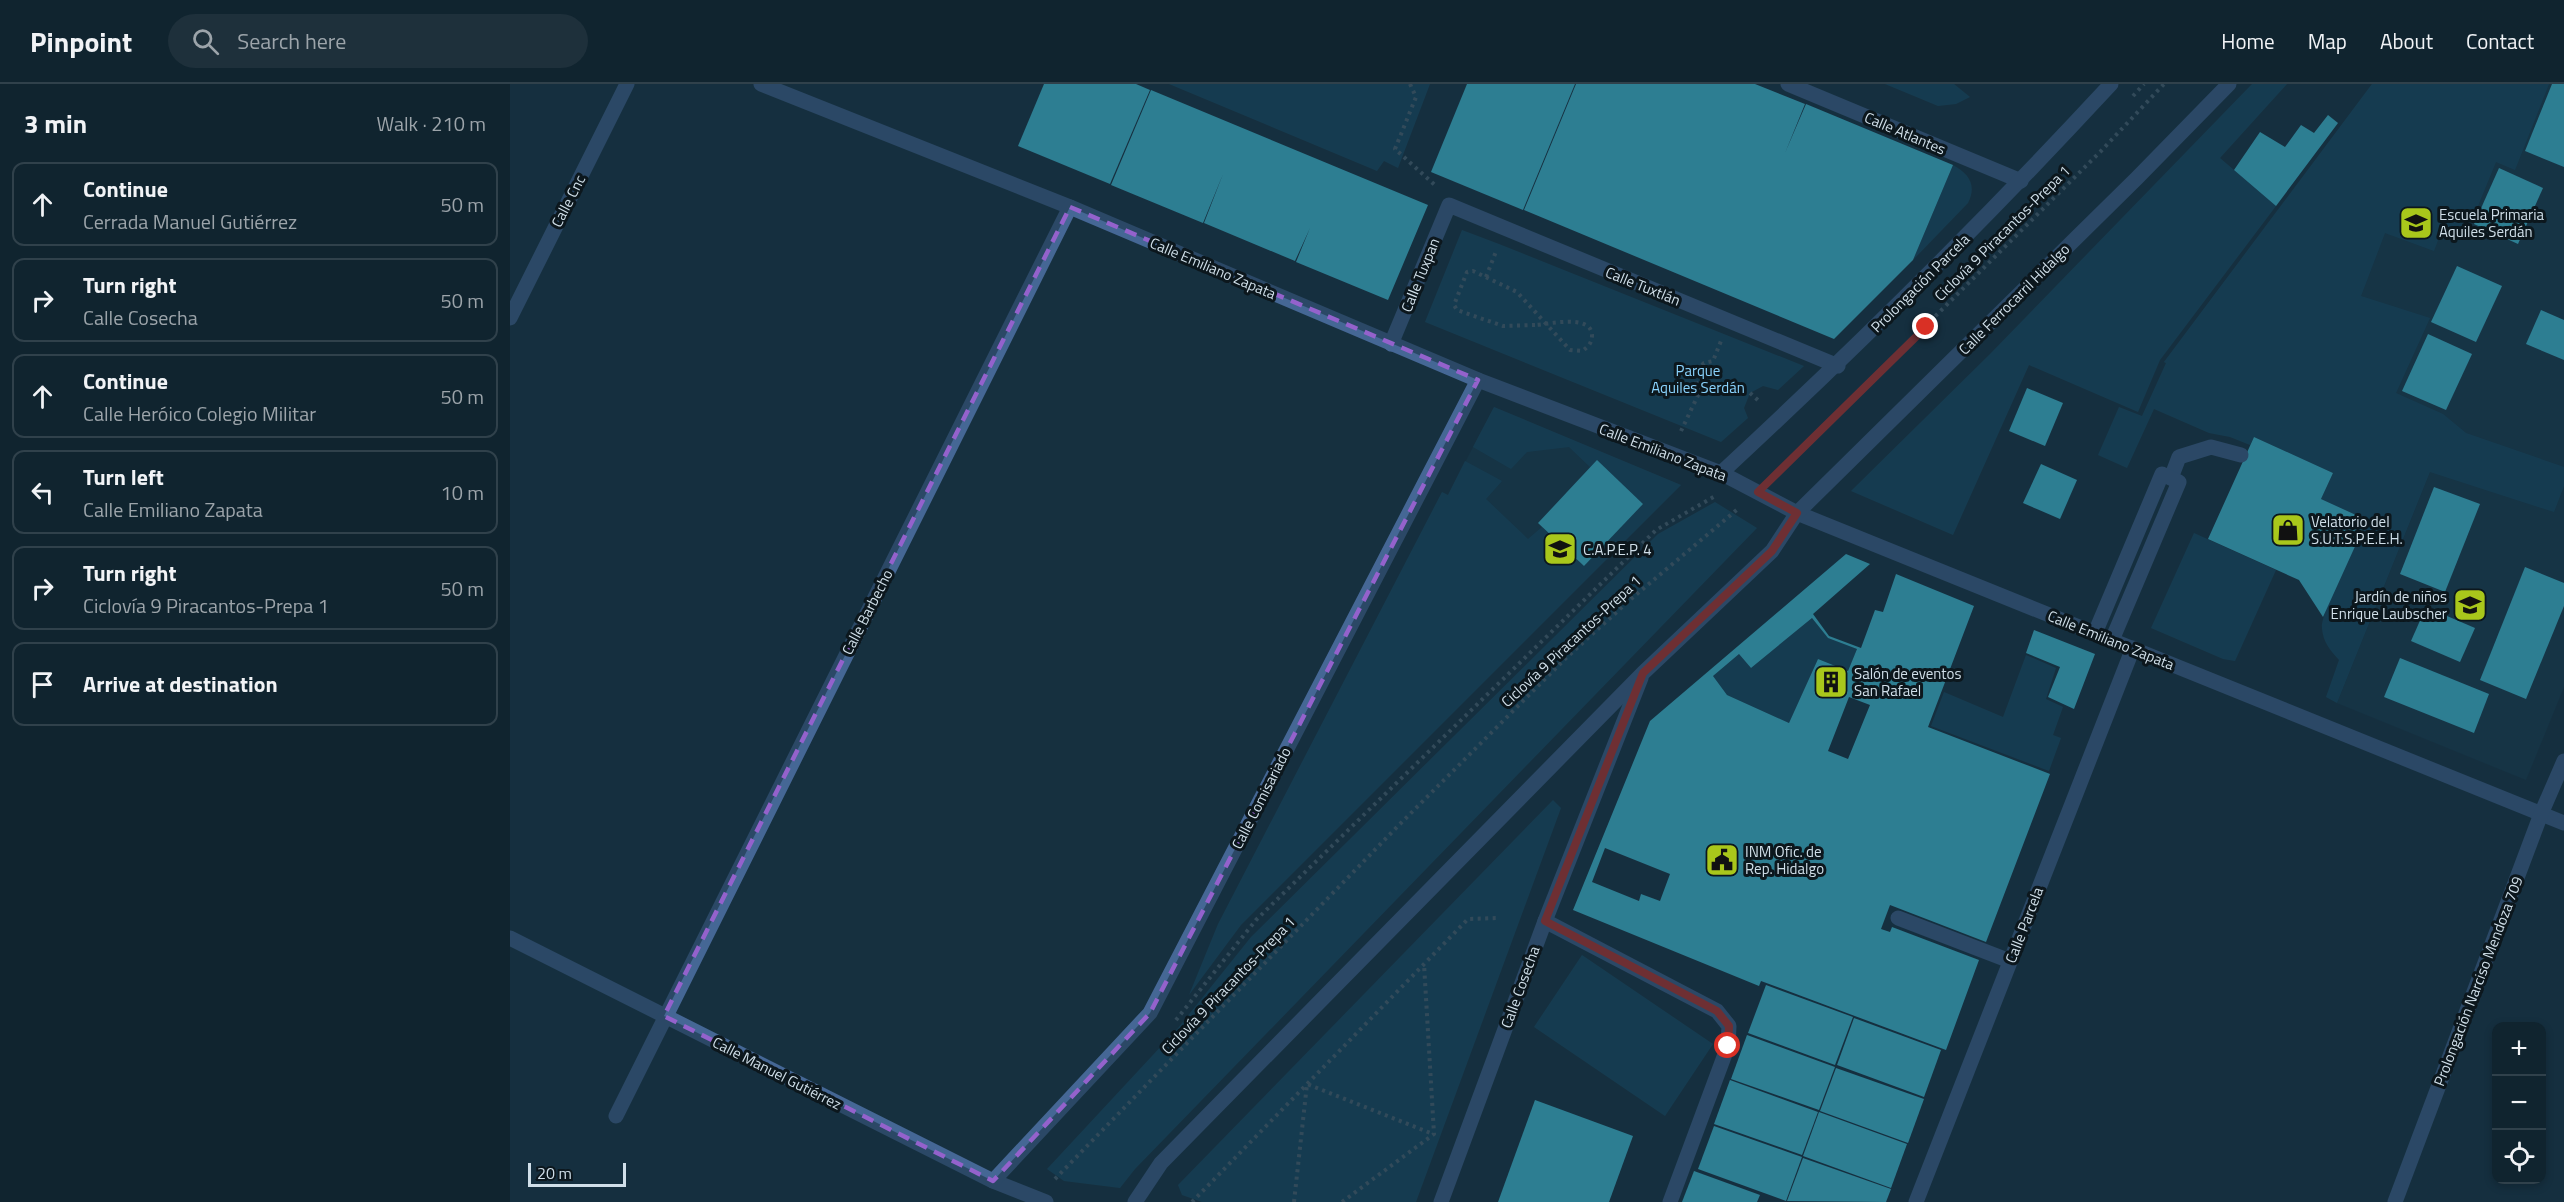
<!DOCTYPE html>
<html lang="en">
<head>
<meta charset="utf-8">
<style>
	body { margin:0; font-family:"Titillium Web",sans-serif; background:#1e303b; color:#f1f3f6 }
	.controls { position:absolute; right:18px; bottom:18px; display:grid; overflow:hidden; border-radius:12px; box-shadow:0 3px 9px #0003 }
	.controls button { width:54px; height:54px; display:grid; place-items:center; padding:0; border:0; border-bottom:2px solid #30414b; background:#10242f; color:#f1f3f6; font:30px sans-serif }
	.scale { position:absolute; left:18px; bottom:15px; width:98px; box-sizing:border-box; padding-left:6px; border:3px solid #d0dfe9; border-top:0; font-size:16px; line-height:21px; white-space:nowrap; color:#d0dfe9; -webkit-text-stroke:4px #0c171d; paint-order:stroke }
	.stop { position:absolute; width:18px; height:18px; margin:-14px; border:4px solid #d93025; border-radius:50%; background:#fff }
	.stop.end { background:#d93025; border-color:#fff; box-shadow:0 2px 6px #0008 }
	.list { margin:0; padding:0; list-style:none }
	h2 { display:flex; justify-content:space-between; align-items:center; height:78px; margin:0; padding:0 24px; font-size:26px }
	h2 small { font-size:20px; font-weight:400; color:#9ca4aa }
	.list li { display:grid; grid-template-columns:39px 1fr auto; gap:18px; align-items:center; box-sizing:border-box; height:84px; margin:0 12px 12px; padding:0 12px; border:2px solid #30414b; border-radius:12px }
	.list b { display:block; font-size:22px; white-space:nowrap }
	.list p { margin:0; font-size:20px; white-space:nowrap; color:#9ca4aa }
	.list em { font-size:20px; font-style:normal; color:#9ca4aa }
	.icon { flex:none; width:33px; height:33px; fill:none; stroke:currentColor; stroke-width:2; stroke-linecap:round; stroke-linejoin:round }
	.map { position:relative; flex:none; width:2054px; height:1118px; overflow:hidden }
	header { display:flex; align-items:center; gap:36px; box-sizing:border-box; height:84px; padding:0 30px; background:#10242f; border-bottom:2px solid #30414b }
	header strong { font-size:28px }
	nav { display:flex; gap:33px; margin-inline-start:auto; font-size:21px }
	.search { width:420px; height:54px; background:#1e303b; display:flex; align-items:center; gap:15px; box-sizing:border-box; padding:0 21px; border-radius:33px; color:#9ca4aa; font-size:22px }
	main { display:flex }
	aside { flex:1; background:#10242f }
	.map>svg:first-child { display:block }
	.built { fill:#173a4d }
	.green { fill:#154b65 }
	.building { fill:#4addf6; fill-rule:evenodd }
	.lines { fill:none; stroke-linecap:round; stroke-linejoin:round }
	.path { stroke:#566c7a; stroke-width:4; stroke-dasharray:3 4.5; stroke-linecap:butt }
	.service { stroke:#456795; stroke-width:15 }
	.minor { stroke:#456795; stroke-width:15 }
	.route { stroke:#d93025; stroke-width:8 }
	.marked { fill:none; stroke:#9462cc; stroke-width:4.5; stroke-dasharray:12 8; stroke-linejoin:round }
	.labels { text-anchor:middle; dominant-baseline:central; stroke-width:6; stroke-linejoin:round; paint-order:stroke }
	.street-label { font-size:15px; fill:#d0dfe9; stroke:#0c171d }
	.poi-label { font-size:15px; fill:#d0dfe9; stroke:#0c171d; text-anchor:start }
	.park-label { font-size:15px; fill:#89d2fc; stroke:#0c171d }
</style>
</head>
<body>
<header>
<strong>Pinpoint</strong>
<div class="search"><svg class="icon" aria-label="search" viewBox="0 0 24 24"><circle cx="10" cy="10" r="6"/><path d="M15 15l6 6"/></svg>Search here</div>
<nav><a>Home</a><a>Map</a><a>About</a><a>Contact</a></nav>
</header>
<main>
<aside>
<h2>3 min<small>Walk · 210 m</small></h2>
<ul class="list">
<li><svg class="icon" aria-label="ahead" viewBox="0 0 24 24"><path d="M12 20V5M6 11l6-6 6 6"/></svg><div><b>Continue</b><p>Cerrada Manuel Gutiérrez</p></div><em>50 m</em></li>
<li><svg class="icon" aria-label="right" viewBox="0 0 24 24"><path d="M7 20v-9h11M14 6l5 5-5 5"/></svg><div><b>Turn right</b><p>Calle Cosecha</p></div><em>50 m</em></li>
<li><svg class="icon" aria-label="ahead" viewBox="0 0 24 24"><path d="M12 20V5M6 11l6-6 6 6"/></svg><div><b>Continue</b><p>Calle Heróico Colegio Militar</p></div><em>50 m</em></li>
<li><svg class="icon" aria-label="left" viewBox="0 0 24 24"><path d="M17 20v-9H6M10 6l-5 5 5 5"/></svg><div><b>Turn left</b><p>Calle Emiliano Zapata</p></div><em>10 m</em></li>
<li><svg class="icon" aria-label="right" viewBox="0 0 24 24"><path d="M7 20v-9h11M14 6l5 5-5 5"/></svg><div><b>Turn right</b><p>Ciclovía 9 Piracantos-Prepa 1</p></div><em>50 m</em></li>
<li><svg class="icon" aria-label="arrive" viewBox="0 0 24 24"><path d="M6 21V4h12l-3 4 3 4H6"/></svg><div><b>Arrive at destination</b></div></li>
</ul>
</aside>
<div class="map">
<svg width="2054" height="1118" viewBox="0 0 2054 1118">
	<rect width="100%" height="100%" fill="#16303f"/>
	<g class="built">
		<path d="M1862 0H2054V603L2016 696 1827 619 1920 388 1654 278Z"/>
		<path d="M984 323 1171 401 1051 520 938 411Z"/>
	</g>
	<g class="green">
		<path d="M659 0H920L888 84 874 77 867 87Z"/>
		<path d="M1375 0H1444L1460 13 1446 20 1428 22Z"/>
		<path d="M1742 0H1777L1710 74 1766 122 1650 276 1628 328 1519 281 1443 451 1341 407 1480 270Z"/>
		<path d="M1862 0H2039L2005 86 1986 78 1956 151 1933 143 1924 167 1875 149 1851 212 1920 234 1886 309 1933 330 1956 349 2054 383V402L2044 428 1920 388 1827 619 1816 613 1829 576C1820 566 1813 558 1812 544 1811 527 1848 456 1857 436L1811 415 1823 389 1744 353 1740 361 1720 353 1699 349 1644 325 1617 384 1588 371 1609 323 1632 332 1656 279 1654 278Z"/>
		<path d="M1443 81C1459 90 1467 101 1458 119L1403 176Z"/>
		<path d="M952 146 989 160 1294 282 1268 306 1253 302 1240 309 1234 324 1238 334 1211 358 915 238Z"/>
		<path d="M984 323 1171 401 731 841 679 911 708 840 932 408 938 411 955 377 992 397 976 415 1018 455 1032 443 1074 482 1133 420 1087 377 1080 383 1059 363 1017 368 1001 385 963 363Z"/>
		<path d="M1205 418 1247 444 625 1085 610 1104 554 1097 537 1085 668 944 741 853 1148 450Z"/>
		<path d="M1684 449 1766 486 1725 577 1713 575 1641 544Z"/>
		<path d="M1302 534 1318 554 1347 565 1338 587 1308 575 1279 639 1217 611 1203 592 1229 570 1241 584Z"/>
		<path d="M1516 571 1546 584 1536 615 1553 623 1543 651 1551 654 1539 687 1421 642 1434 608 1493 633Z"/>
		<path d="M1043 716 1051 724 906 1118H692L672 1111 668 1101Z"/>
		<path d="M1072 871 1203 960 1155 1032 1024 943Z"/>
	</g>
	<g class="building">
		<path d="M534 0H626L640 6 600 100 508 62Z"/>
		<path d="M957 0H1065L1013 126 921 88Z"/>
		<path d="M1066 0H1245L1295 20 1275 69 1296 20 1443 81 1403 176 1324 255 1014 126Z"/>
		<path d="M2042 0H2054V83L2015 67Z"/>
		<path d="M641 6 918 121 878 216 786 178 800 144 785 177 694 139 713 90 693 139 601 101Z"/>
		<path d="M1818 31 1828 39 1766 122 1724 86 1750 48 1775 63 1791 41 1804 49Z"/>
		<path d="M1989 84 2033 104 2008 160 1964 140Z"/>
		<path d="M1947 182 1992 202 1966 258 1921 238Z"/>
		<path d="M2031 226 2054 236V276L2016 260Z"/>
		<path d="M1918 250 1962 270 1936 326 1892 307Z"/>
		<path d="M1517 304 1553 319 1535 362 1499 347Z"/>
		<path d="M1744 353 1823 389 1811 415 1857 436 1813 533 1789 496 1698 455Z"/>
		<path d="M1087 376 1133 420 1074 482 1028 439Z"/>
		<path d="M1531 380 1567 396 1550 435 1513 419Z"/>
		<path d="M1924 403 1970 420 1935 508 1890 490Z"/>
		<path d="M1336 470 1360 480 1303 530 1319 552 1351 564 1365 526 1373 528 1386 490 1464 522 1418 643 1540 690 1476 858 1380 821 1371 845 1380 848 1382 843 1469 876 1436 966 1251 897 1249 902 1063 826 1140 637ZM1302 534 1318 554 1347 565 1338 587 1308 575 1279 639 1217 611 1203 592 1229 570 1241 584ZM1339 613 1360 621 1338 675 1318 667ZM1095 764 1160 790 1150 817 1131 810 1129 817 1082 798Z"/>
		<path d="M2015 483 2054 499V522L2016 615 1970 596Z"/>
		<path d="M1916 523 1965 544 1950 578 1901 557Z"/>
		<path d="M1524 546 1585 570 1564 625 1538 613 1550 583 1516 569Z"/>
		<path d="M1890 574 1979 610 1964 649 1874 613Z"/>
		<path d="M1256 901 1343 933 1325 981 1238 949Z"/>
		<path d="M1344 934 1431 966 1414 1013 1327 981Z"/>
		<path d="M1237 951 1325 983 1309 1026 1221 995Z"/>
		<path d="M1326 984 1414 1015 1398 1059 1310 1027Z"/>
		<path d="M1220 996 1308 1028 1292 1071 1204 1040Z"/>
		<path d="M1025 1016 1123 1052 1099 1118H988Z"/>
		<path d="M1309 1028 1397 1060 1381 1104 1293 1072Z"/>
		<path d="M1204 1042 1292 1073 1276 1117 1188 1085Z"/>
		<path d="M1293 1074 1381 1105 1376 1118 1277 1117Z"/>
		<path d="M1184 1087 1250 1111 1247 1118H1172Z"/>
	</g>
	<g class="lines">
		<g class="path">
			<path d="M900 0 906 13 885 65 926 102"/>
			<path d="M1623 12 1634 0"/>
			<path d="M976 193 987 165"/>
			<path d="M1025 241 993 242 947 226 944 221 957 188 963 187 1007 208 1060 266 1072 267C1078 263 1082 259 1082 251 1081 230 1040 240 1025 241"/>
			<path d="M1240 309 1250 318"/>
			<path d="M1171 347 1191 305 1186 298 1185 288 1194 279 1203 277 1211 257"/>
			<path d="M1266 391 1592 66 1654 0"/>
			<path d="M666 936 746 836 1146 446 1205 412"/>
			<path d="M545 1095 888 742 1056 574 1121 515 1229 424"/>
			<path d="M682 1118 958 835 987 834"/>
			<path d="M784 1118 797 1000 923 1050"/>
			<path d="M832 1118 924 1050 914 880"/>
		</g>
		<g class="service">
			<path d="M1661 394 1669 373 1701 363 1731 371"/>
			<path d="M1585 549 1652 390 1669 398 1602 556"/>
			<path d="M1388 834 1500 877"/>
		</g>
		<g class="minor">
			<path d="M251 0 560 123 968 296 1211 389 1287 429 2054 739"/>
			<path d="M1278 0 1511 97"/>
			<path d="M0 234 117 0"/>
			<path d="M881 260 939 121 1328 282"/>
			<path d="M1211 389C1346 264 1476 135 1601 0"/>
			<path d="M1035 837 1207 927 1219 942 1218 962 1160 1118"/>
			<path d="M0 854 483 1097 536 1118"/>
			<path d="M106 1032 560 123"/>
			<path d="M483 1097 640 929 968 296"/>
			<path d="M625 1118 651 1079 1133 589 1262 467 1287 429 1627 94 1719 0"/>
			<path d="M931 1118 1035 837 1131 594"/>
			<path d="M1406 1118 1623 564"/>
			<path d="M1885 1118 2031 730 2054 677"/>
		</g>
	</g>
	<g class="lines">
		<path class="route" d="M1218 962 1219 942 1207 927 1035 837 1133 589 1262 467 1287 429 1248 408 1416 243"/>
	</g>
	<path d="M0 0H2054V1118H0ZM560 123 968 296 640 929 483 1097 154 932Z" fill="#16303f" fill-opacity=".55" fill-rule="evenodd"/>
	<path class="marked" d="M560 123 968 296 640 929 483 1097 154 932Z"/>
	<defs>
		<symbol id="school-square" viewBox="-11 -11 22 22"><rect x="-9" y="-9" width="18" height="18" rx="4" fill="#a9c71b" stroke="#0c171d"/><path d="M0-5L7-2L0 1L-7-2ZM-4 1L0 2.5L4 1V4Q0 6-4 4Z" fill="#111"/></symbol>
		<symbol id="shop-square" viewBox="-11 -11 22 22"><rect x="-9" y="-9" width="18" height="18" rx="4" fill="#a9c71b" stroke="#0c171d"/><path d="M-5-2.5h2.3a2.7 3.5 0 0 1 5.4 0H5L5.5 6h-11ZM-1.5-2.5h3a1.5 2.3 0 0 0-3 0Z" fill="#111"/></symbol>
		<symbol id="building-square" viewBox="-11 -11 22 22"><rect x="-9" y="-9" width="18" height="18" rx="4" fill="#a9c71b" stroke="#0c171d"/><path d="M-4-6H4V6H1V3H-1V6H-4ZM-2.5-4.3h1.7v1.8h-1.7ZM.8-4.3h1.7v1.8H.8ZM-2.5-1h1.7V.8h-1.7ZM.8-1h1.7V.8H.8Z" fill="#111"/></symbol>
		<symbol id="civic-square" viewBox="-11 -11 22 22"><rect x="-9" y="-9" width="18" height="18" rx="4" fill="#a9c71b" stroke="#0c171d"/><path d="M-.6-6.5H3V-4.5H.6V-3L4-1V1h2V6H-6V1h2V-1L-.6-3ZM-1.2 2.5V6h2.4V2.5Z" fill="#111"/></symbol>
	</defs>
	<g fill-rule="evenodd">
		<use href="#school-square" x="1887" y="120" width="38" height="38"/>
		<use href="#shop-square" x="1759" y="427" width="38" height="38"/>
		<use href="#school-square" x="1031" y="446" width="38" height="38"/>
		<use href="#school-square" x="1941" y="502" width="38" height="38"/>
		<use href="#building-square" x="1302" y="579" width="38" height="38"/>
		<use href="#civic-square" x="1193" y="757" width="38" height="38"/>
	</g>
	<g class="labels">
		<g class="street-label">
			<text transform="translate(1395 49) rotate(23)">Calle Atlantes</text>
			<text transform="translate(58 117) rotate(-63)">Calle Cnc</text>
			<text transform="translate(1492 149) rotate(-45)">Ciclovía 9 Piracantos-Prepa 1</text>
			<text transform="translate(703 184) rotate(23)">Calle Emiliano Zapata</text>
			<text transform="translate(910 191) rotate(-68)">Calle Tuxpan</text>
			<text transform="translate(1410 199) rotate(-45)">Prolongación Parcela</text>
			<text transform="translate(1133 202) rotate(22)">Calle Tuxtlán</text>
			<text transform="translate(1504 215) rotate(-45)">Calle Ferrocarril Hidalgo</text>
			<text transform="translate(1153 368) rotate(21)">Calle Emiliano Zapata</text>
			<text transform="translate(357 528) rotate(-63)">Calle Barbecho</text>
			<text transform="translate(1601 556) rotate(22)">Calle Emiliano Zapata</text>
			<text transform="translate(1061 557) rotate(-43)">Ciclovía 9 Piracantos-Prepa 1</text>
			<text transform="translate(751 714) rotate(-63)">Calle Comisariado</text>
			<text transform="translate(1514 841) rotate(-69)">Calle Parcela</text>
			<text transform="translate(1968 897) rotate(-69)">Prolongación Narciso Mendoza 709</text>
			<text transform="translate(718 901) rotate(-46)">Ciclovía 9 Piracantos-Prepa 1</text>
			<text transform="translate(1010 903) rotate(-70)">Calle Cosecha</text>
			<text transform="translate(267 989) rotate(27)">Calle Manuel Gutiérrez</text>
		</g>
		<g class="poi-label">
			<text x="1929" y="130">Escuela Primaria<tspan x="1929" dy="17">Aquiles Serdán</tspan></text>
			<text x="1801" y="437">Velatorio del<tspan x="1801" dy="17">S.U.T.S.P.E.E.H.</tspan></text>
			<text x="1073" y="465">C.A.P.E.P. 4</text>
			<text x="1937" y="512" text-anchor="end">Jardín de niños<tspan x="1937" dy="17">Enrique Laubscher</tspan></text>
			<text x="1344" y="589">Salón de eventos<tspan x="1344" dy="17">San Rafael</tspan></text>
			<text x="1235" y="767">INM Ofic. de<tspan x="1235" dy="17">Rep. Hidalgo</tspan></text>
		</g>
		<g class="park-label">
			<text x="1188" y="286">Parque<tspan x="1188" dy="17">Aquiles Serdán</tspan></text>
		</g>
	</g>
</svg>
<div class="controls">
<button>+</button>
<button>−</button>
<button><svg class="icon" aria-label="locate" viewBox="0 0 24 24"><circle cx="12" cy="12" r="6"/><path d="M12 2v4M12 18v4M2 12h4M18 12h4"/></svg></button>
</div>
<div class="scale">20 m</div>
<div class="stop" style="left:1218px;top:962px"></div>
<div class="stop end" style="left:1416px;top:243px"></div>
</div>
</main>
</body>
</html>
